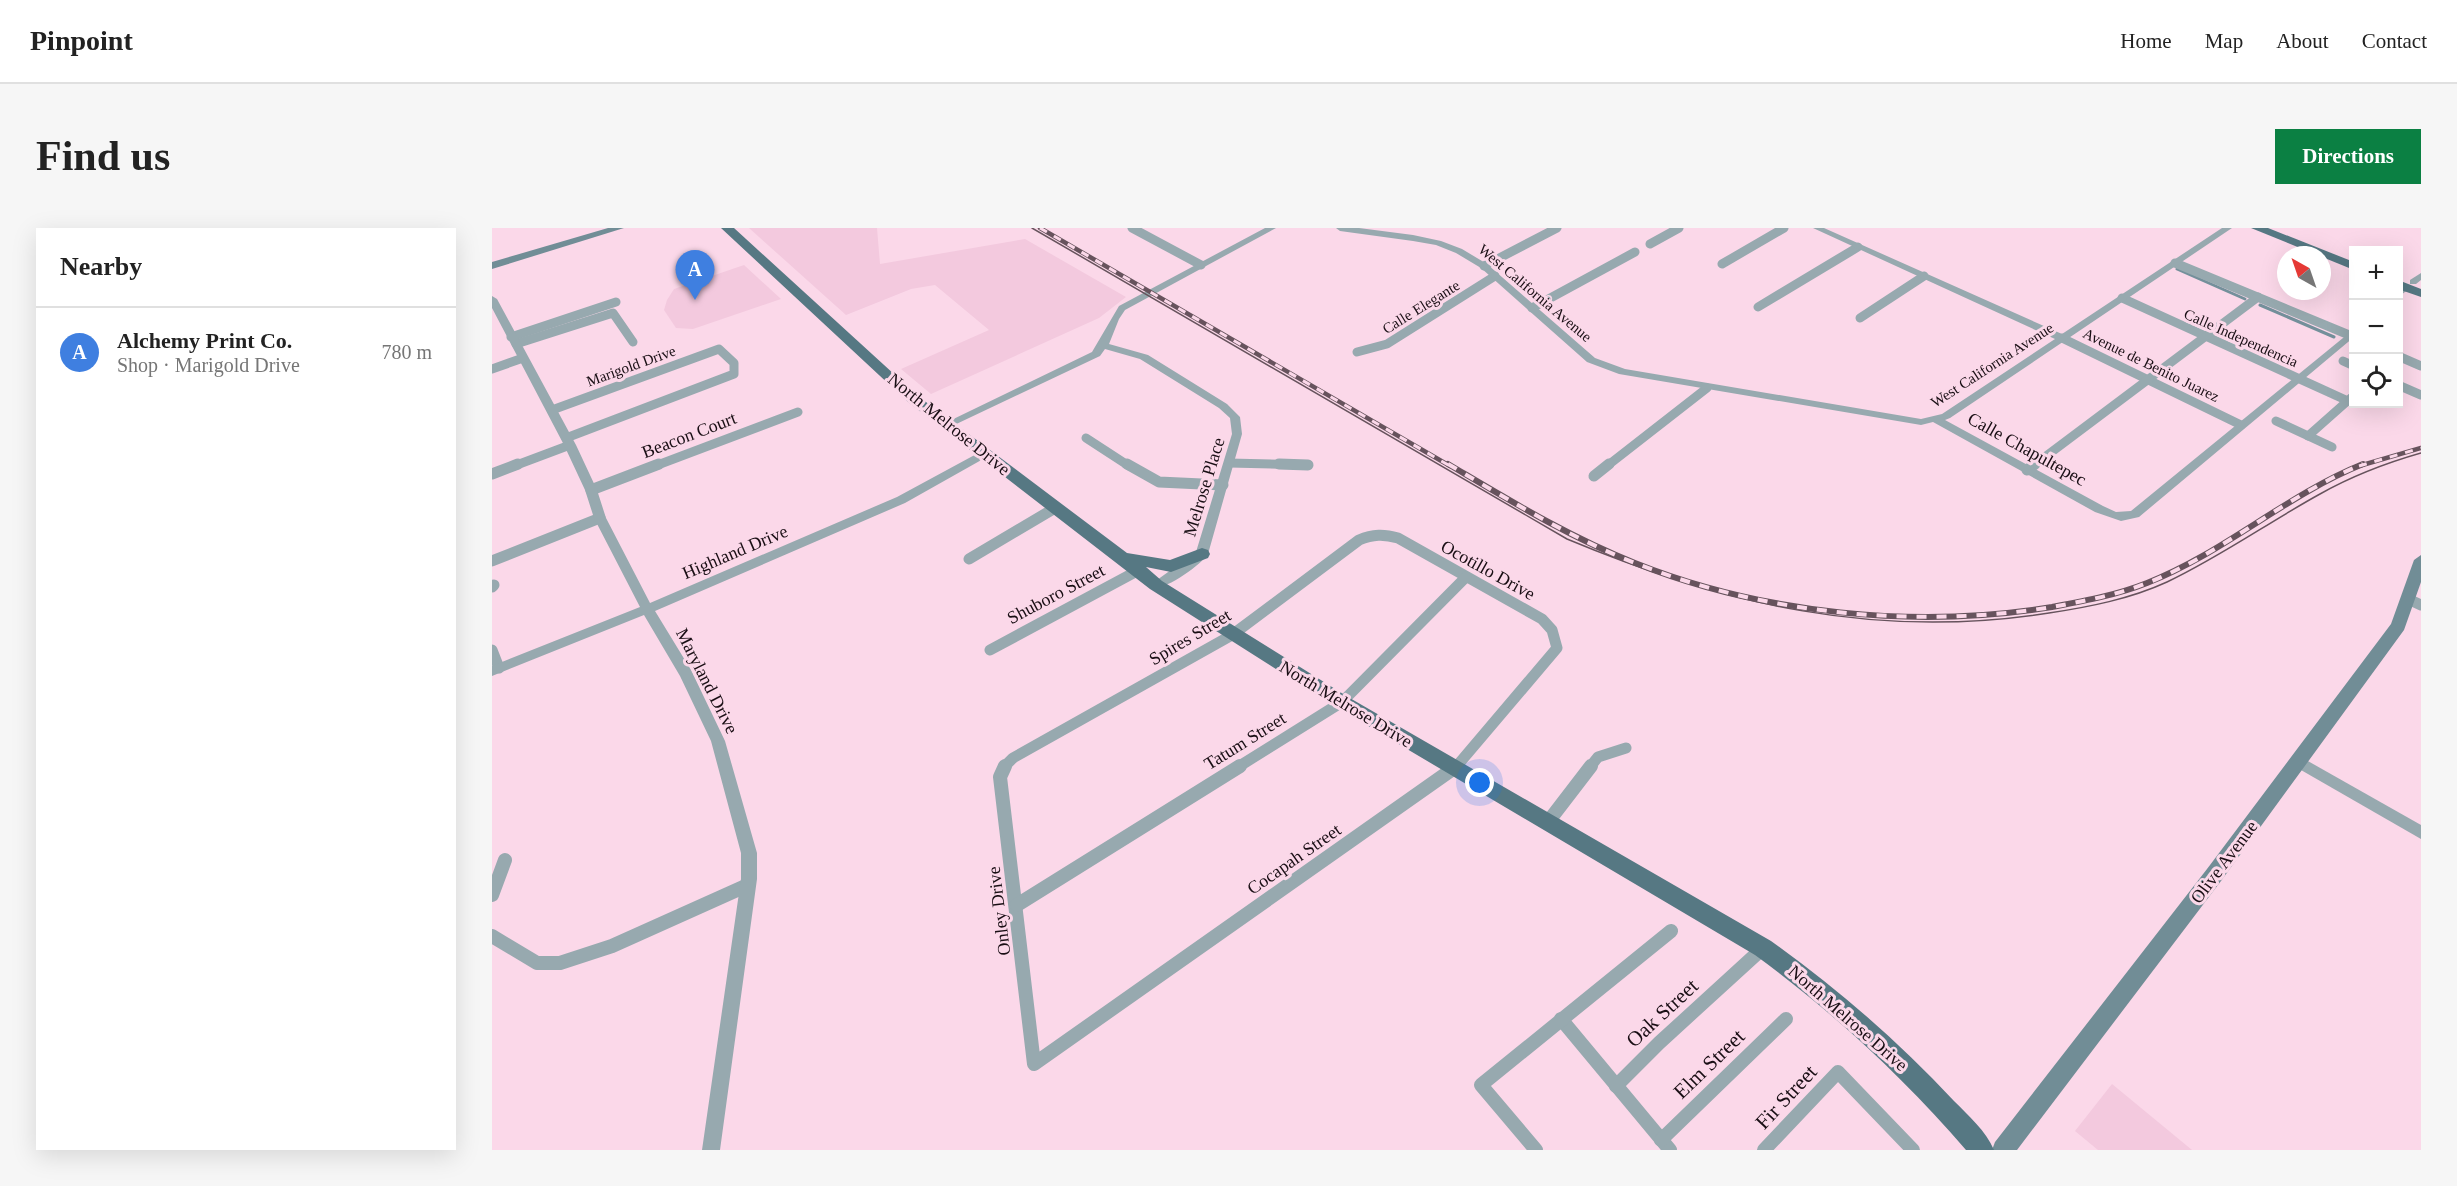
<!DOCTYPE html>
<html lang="en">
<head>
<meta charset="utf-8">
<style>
	body { margin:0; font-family:"Times New Roman",serif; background:#f6f6f6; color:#222 }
	.controls { position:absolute; right:18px; top:18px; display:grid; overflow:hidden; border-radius:0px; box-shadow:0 6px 24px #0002 }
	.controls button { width:54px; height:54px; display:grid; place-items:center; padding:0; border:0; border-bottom:2px solid #e0e0e0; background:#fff; color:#222; font:30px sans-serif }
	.compass { position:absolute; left:1785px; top:18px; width:54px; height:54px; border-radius:50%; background:#fff; box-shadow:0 6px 24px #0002; rotate:320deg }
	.you { position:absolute; left:988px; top:555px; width:21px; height:21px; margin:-15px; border:4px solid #fff; border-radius:50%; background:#1a73e8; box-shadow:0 0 0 9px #1a73e833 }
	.badge { display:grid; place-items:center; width:39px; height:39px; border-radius:50%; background:#0b8043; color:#fff; font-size:20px; font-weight:700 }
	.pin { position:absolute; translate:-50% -50px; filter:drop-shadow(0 2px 3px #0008) }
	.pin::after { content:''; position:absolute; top:32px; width:21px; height:18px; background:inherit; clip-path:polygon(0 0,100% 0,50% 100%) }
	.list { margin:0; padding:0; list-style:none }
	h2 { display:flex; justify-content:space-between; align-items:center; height:78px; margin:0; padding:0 24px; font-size:26px }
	h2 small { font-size:20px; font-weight:400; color:#767676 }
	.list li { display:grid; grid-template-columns:39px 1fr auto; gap:18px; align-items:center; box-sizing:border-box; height:90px; padding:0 24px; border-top:2px solid #e0e0e0 }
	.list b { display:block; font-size:22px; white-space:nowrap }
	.list p { margin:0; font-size:20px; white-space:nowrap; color:#767676 }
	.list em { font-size:20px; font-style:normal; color:#767676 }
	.icon { flex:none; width:33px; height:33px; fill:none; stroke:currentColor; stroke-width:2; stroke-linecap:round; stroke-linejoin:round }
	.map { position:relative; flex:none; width:1929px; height:922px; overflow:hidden; border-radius:0px }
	header { display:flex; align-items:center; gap:36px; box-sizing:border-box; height:84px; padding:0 30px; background:#fff; border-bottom:2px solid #e0e0e0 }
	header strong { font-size:28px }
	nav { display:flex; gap:33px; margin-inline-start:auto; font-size:21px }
	.intro { display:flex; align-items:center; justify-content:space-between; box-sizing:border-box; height:144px; padding:0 36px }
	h1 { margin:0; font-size:42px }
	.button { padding:15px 27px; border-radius:0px; background:#0b8043; color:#fff; font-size:21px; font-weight:700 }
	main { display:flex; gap:36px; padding:0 36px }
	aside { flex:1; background:#fff; border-radius:0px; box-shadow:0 6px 24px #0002 }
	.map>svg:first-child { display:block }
	.built { fill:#f3c9de }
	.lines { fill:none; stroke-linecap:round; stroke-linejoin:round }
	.stream { stroke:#74909b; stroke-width:3 }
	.minor-far2 { stroke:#97a9af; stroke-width:9 }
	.minor-far1 { stroke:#97a9af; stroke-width:11 }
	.minor { stroke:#97a9af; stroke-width:14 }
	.tertiary { fill:#97a9af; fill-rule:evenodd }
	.secondary { fill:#718d96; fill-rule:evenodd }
	.primary { fill:#567883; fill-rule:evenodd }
	.tram { stroke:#67535d; stroke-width:1.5 }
	.rail-far1-casing { stroke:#67535d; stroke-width:4.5 }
	.rail-casing { stroke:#67535d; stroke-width:6 }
	.rail-far1 { stroke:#fbd8e9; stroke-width:3; stroke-dasharray:8; stroke-linecap:butt }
	.rail { stroke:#fbd8e9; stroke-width:4; stroke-dasharray:10; stroke-linecap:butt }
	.labels { text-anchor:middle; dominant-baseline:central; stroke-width:6; stroke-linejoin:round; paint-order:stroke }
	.far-street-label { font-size:15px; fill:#190e14; stroke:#fbd8e9 }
	.street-label { font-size:18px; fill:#190e14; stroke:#fbd8e9 }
	.near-street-label { font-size:21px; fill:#190e14; stroke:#fbd8e9 }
</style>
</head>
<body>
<header>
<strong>Pinpoint</strong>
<nav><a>Home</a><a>Map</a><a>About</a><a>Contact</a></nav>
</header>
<div class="intro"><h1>Find us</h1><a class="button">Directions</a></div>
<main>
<aside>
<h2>Nearby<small></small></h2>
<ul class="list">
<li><span class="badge" style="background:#3f7fe0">A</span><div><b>Alchemy Print Co.</b><p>Shop · Marigold Drive</p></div><em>780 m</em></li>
</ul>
</aside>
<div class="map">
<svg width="1929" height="922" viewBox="0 0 1929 922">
	<rect width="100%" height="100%" fill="#fbd8e9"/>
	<g class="built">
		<path d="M257 0H385L388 36 533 11 634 69 607 90 439 166 409 141 497 102 443 57 419 61 354 87Z"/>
		<path d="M252 37 289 71 201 101 184 100 172 82 175 72 182 61Z"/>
		<path d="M1620 856 1700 922H1606L1583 903Z"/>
	</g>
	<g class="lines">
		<g class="stream">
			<path d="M1685 41 1753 71"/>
			<path d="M1768 77 1842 109"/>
		</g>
		<g class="minor-far2">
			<path d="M640 0 709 37"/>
			<path d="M1158 16 1187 0"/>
			<path d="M1683 35 1862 109"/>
			<path d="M1230 36 1292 0"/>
			<path d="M992 38 1065 0"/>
			<path d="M1630 70 1856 173"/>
			<path d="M1266 79 1366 19"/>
			<path d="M1040 80 1143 24"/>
			<path d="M1368 90 1432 48"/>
			<path d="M19 109 124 74"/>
			<path d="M1570 110 1749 197"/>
			<path d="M24 116 121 85 141 114"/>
			<path d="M865 124 895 116 1003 48"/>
			<path d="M1906 128 1929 138"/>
			<path d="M1851 133 1862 138"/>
			<path d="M0 141 31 130"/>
			<path d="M1906 157 1929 167"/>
			<path d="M60 182 227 121 242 135V146L74 210"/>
			<path d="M1784 193 1840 219"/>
			<path d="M1816 208 1860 169"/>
			<path d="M594 210 637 238"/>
			<path d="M737 235 816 237"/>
			<path d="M22 238 78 217"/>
			<path d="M163 238 306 184"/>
			<path d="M1115 238 1215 160"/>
			<path d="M1541 238 1766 69"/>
		</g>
		<g class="minor-far1">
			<path d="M635 236 667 254 731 257"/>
			<path d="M787 236 816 237"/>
			<path d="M1535 242 1543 236"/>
			<path d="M0 246 26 236"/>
			<path d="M1102 248 1117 236"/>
			<path d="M99 262 167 236"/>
			<path d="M477 331 563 280"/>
			<path d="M0 333 108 290"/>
			<path d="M0 359 2 357"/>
			<path d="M1916 371 1929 377"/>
			<path d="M0 422 7 440"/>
			<path d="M498 422 647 342"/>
			<path d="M512 539 521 530 740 407 867 312C881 306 892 306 906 310L1050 391 1060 402 1065 420 964 539"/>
			<path d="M746 539 850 474 974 349"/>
			<path d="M1098 539 1106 529 1134 520"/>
		</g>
		<g class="minor">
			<path d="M513 538 508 549 542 836 965 538"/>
			<path d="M1056 594 1099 538"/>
			<path d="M0 667 13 632"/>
			<path d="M525 677 748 538"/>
			<path d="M0 708 45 735H68L120 718 256 657"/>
			<path d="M1069 791 1178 922"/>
			<path d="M1124 858 1167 815 1271 720"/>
			<path d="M1169 912 1294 791"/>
			<path d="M1044 922 989 857 1179 703"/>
			<path d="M1272 922 1346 844 1421 922"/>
		</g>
		<g class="tertiary">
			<path d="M773 0H784L633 82 627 91 617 116 656 127 735 176 748 189 750 206 716 326C709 337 672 363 660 360L658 357 704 324 740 206 738 190 727 180 648 131 613 121 608 128 458 199H450L449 197 600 124 627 78Z"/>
			<path d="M844 0H867L921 7 949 13 970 21 995 36 1103 130 1133 141 1429 191 1450 186 1563 111 1321 0H1332L1570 106 1730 0H1740L1458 190 1453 192 1611 278 1624 284 1639 283 1862 101V109L1647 289 1629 293 1603 284 1441 194 1429 197 1127 146 1095 134 989 40 964 25 944 17 921 13 848 3Z"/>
			<path d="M1929 45V52L1924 56H1918V52Z"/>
			<path d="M1912 57 1920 59 1906 69V61Z"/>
			<path d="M0 68 5 71 84 217 105 262 114 290 158 375 405 269 490 223H498L500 226 413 275 163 383 199 442 233 513 265 625V651L228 922H210L249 651V625L219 513 188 448 152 387 0 448V438L148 379 102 290 93 262 72 217 0 80Z"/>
			<path d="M1807 528 1929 597V611L1802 538 1800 534 1802 530Z"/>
		</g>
		<g class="secondary">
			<path d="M116 0H132L0 41V34Z"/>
			<path d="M1929 327V354L1912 402 1729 653 1525 922H1500L1503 914 1715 641 1899 396 1922 332Z"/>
		</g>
		<g class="primary">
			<path d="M229 0H242L426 168 635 325 678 332 710 320 716 322 718 326 716 330 679 344 654 339 670 353 856 469 1279 713C1345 760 1406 813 1462 873 1476 887 1494 903 1502 922H1474C1411 849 1341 784 1263 727L844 479 658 361 416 174Z"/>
			<path d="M1759 0H1776L1862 34V42Z"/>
			<path d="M1906 52 1929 61V69L1906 61Z"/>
		</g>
		<path class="tram" d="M540 0 1075 311C1233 377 1385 412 1557 385 1597 379 1638 371 1675 354 1728 329 1777 294 1828 266 1860 248 1894 235 1929 225"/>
		<defs>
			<g id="rail-far1">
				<path d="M548 0 958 238"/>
				<path d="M1867 238 1929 220"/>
			</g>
			<path id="rail" d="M956 236C1017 272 1077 309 1143 335 1271 386 1424 401 1560 379 1592 373 1625 367 1655 355 1732 325 1794 267 1871 236"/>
		</defs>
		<use href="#rail-far1" class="rail-far1-casing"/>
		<use href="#rail" class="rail-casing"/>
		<use href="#rail-far1" class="rail-far1"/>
		<use href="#rail" class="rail"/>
	</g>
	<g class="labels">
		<g class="far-street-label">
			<text transform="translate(1043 65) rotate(40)">West California Avenue</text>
			<text transform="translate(929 79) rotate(-32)">Calle Elegante</text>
			<text transform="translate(1749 110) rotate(24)">Calle Independencia</text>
			<text transform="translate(1500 137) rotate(-33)">West California Avenue</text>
			<text transform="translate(1659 137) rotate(26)">Avenue de Benito Juarez</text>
			<text transform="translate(139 138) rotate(-20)">Marigold Drive</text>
		</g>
		<g class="street-label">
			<text transform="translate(457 196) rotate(39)">North Melrose Drive</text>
			<text transform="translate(197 207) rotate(-21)">Beacon Court</text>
			<text transform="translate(1535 221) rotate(29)">Calle Chapultepec</text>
			<text transform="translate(712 259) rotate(-73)">Melrose Place</text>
			<text transform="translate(243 324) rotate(-23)">Highland Drive</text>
			<text transform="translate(996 342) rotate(29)">Ocotillo Drive</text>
			<text transform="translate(564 366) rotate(-28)">Shuboro Street</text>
			<text transform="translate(698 409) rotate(-31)">Spires Street</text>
			<text transform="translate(215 453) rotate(63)">Maryland Drive</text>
			<text transform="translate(854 476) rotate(31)">North Melrose Drive</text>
			<text transform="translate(753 513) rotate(-32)">Tatum Street</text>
			<text transform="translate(802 631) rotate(-35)">Cocapah Street</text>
			<text transform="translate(1732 634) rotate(-53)">Olive Avenue</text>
			<text transform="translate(507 683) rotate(-97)">Onley Drive</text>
			<text transform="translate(1356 790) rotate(41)">North Melrose Drive</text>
		</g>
		<g class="near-street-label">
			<text transform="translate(1170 785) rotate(-43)">Oak Street</text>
			<text transform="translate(1217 836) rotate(-44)">Elm Street</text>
			<text transform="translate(1294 869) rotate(-47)">Fir Street</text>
		</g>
	</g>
</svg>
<div class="controls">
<button>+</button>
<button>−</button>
<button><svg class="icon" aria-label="locate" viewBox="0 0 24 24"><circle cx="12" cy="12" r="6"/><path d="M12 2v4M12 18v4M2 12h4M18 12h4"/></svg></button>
</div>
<svg class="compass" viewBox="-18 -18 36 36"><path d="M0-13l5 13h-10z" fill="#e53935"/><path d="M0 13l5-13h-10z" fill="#767676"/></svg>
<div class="you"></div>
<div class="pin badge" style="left:203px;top:72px;background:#3f7fe0">A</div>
</div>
</main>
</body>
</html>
